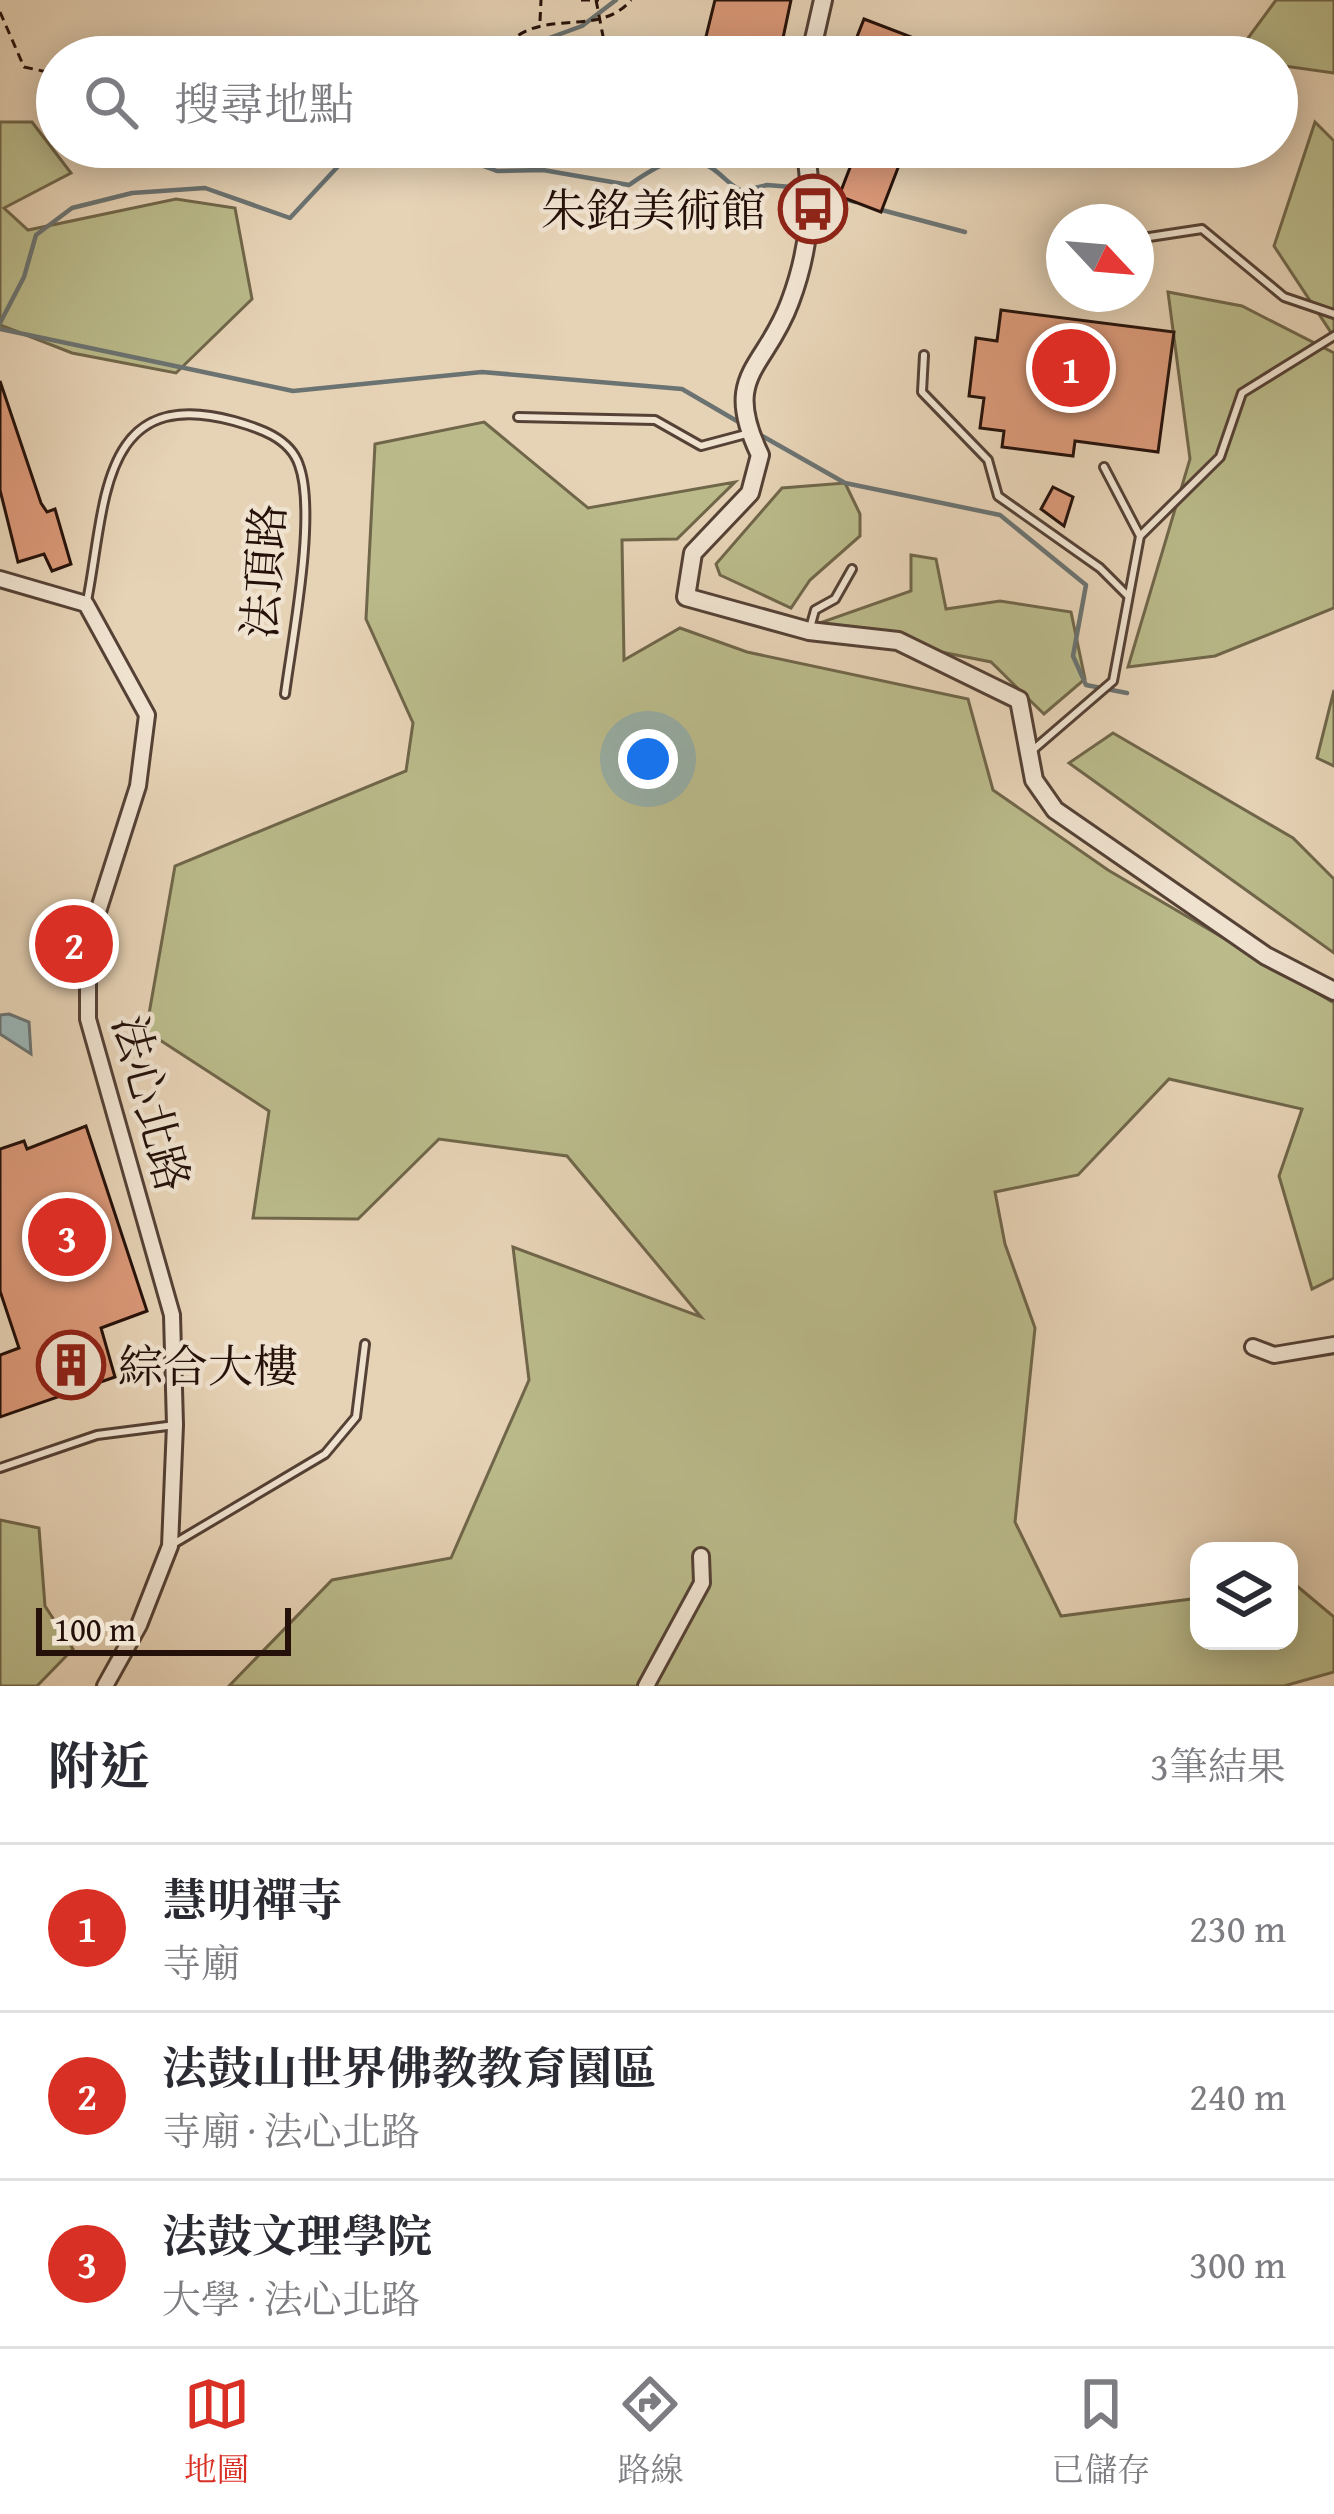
<!DOCTYPE html>
<html lang="zh-TW">
<head>
<meta charset="utf-8">
<style>
	body { margin:0; font-family:"Gentium Book Plus","Noto Serif TC",serif; background:#f2f2f3; color:#2b2b33 }
	.controls { position:absolute; right:36px; bottom:36px; display:grid; overflow:hidden; border-radius:24px; box-shadow:0 6px 30px #0003 }
	.controls button { width:108px; height:108px; display:grid; place-items:center; padding:0; border:0; border-bottom:3px solid #e1e1e2; background:#fff; color:#2b2b33; font:60px sans-serif }
	.compass { position:absolute; left:1046px; top:204px; width:108px; height:108px; border-radius:50%; background:#fff; box-shadow:0 6px 30px #0003; rotate:116deg }
	.scale { position:absolute; left:36px; bottom:30px; width:255px; box-sizing:border-box; padding-left:12px; border:6px solid #25110a; border-top:0; font-size:33px; line-height:42px; white-space:nowrap; color:#25110a; -webkit-text-stroke:9px #efe2cf; paint-order:stroke }
	.you { position:absolute; left:648px; top:759px; width:42px; height:42px; margin:-30px; border:9px solid #fff; border-radius:50%; background:#1a73e8; box-shadow:0 0 0 18px #1a73e833 }
	.badge { display:grid; place-items:center; width:78px; height:78px; border-radius:50%; background:#d93025; color:#fff; font-size:39px; font-weight:700 }
	.pin { position:absolute; translate:-50% -50%; border:6px solid #fff; box-shadow:0 3px 12px #0006 }
	.list { margin:0; padding:0; list-style:none }
	h2 { display:flex; justify-content:space-between; align-items:center; height:156px; margin:0; padding:0 48px; font-size:51px }
	h2 small { font-size:39px; font-weight:400; color:#7c7c81 }
	.list li { display:grid; grid-template-columns:78px 1fr auto; gap:36px; align-items:center; box-sizing:border-box; height:168px; padding:0 48px; border-top:3px solid #e1e1e2 }
	.list b { display:block; font-size:45px; white-space:nowrap }
	.list p { margin:0; font-size:39px; white-space:nowrap; color:#7c7c81 }
	.list em { font-size:39px; font-style:normal; color:#7c7c81 }
	.icon { flex:none; width:66px; height:66px; fill:none; stroke:currentColor; stroke-width:2; stroke-linecap:round; stroke-linejoin:round }
	.map { position:relative; flex:none; width:1334px; height:1686px; overflow:hidden }
	.search { position:absolute; background:#fff; box-shadow:0 6px 30px #0003; left:36px; right:36px; top:36px; height:132px; display:flex; align-items:center; gap:30px; box-sizing:border-box; padding:0 42px; border-radius:66px; color:#7c7c81; font-size:45px }
	.sheet { height:660px; background:#fff }
	nav { display:flex; justify-content:space-around; align-items:center; box-sizing:border-box; height:168px; border-top:3px solid #e1e1e2; background:#fff; font-size:33px; color:#7c7c81 }
	nav a { display:grid; justify-items:center; gap:6px }
	nav .on { color:#d93025 }
	.map>svg:first-child { display:block }
	.green { fill:#baba8a; stroke:#70664a; stroke-width:3 }
	.water { fill:#9ab5b7; stroke:#6b7372; stroke-width:3 }
	.lines { fill:none; stroke-linecap:round; stroke-linejoin:round }
	.stream { stroke:#6b7372; stroke-width:4.5 }
	.building { fill:#db9979; stroke:#25110a; stroke-width:3 }
	.service-casing { stroke:#554135; stroke-width:12 }
	.minor-casing { stroke:#554135; stroke-width:20 }
	.tertiary-casing { stroke:#554135; stroke-width:22 }
	.path { stroke:#25110a; stroke-width:3; stroke-dasharray:9 6; stroke-linecap:butt }
	.service { stroke:#efe2cf; stroke-width:6 }
	.minor { stroke:#efe2cf; stroke-width:14 }
	.tertiary { stroke:#efe2cf; stroke-width:16 }
	.labels { text-anchor:middle; dominant-baseline:central; stroke-width:9; stroke-linejoin:round; paint-order:stroke }
	.poi-label { font-size:45px; fill:#25110a; stroke:#efe2cf; text-anchor:end }
	.street-label { font-size:45px; fill:#25110a; stroke:#efe2cf }
</style>
</head>
<body>
<div class="map">
<svg width="1334" height="1686" viewBox="0 0 1334 1686">
	<rect width="100%" height="100%" fill="#e6d2b5"/>
	<filter id="stains"><feTurbulence type="fractalNoise" baseFrequency=".00167" numOctaves="4"/><feColorMatrix values="0 0 0 0 .2 0 0 0 0 .09 0 0 0 0 .02 0 0 0 .5 -.17"/></filter>
	<radialGradient id="worn" r=".72"><stop offset=".6" stop-color="#630" stop-opacity="0"/><stop offset="1" stop-color="#630" stop-opacity=".3"/></radialGradient>
	<g class="green">
		<path d="M1276 0H1334V73L1277 65V57H1234Z"/>
		<path d="M0 122H32L71 173 4 208 28 230 176 199 235 208 252 299 176 373 72 353 0 325Z"/>
		<path d="M1315 122 1334 141V337L1274 246Z"/>
		<path d="M1168 292 1242 306 1334 353V608L1215 656 1128 667 1190 459Z"/>
		<path d="M484 422 588 508 735 482 677 539 622 540 624 660 680 628 747 652 968 699 993 790 1108 870 1334 1003V1278L1312 1289 1279 1176 1302 1109 1169 1079 1078 1175 995 1192 1005 1244 1035 1328 1015 1522 1061 1616 1199 1598V1641H1289L1291 1581 1334 1617V1672L1284 1686H229L332 1580 451 1558 529 1380 513 1247 701 1317 567 1156 439 1139 358 1219 253 1218 269 1111 146 1031 175 866 406 771 413 723 366 619 375 444Z"/>
		<path d="M845 483 860 514V536L810 580 791 608 720 575 716 564 782 488Z"/>
		<path d="M911 555 936 559 946 609 1000 601 1071 612 1085 679 1044 714 991 662 811 626 911 591Z"/>
		<path d="M1334 690V766L1317 758Z"/>
		<path d="M1113 733 1293 838 1334 879V953L1069 763Z"/>
		<path d="M0 1520 39 1528 45 1606 73 1649 37 1686H0Z"/>
	</g>
	<path class="water" d="M9 1014 29 1022 31 1054 0 1034V1015Z"/>
	<g class="lines">
		<g class="stream">
			<path d="M524 57 533 44 582 26 616 0"/>
			<path d="M431 147 497 171 543 170 629 185C654 168 680 149 710 167 722 174 729 185 742 191L767 185 804 188"/>
			<path d="M815 191 856 202"/>
			<path d="M878 209 965 232"/>
			<path d="M0 323 24 277 36 235 72 208 132 193 205 188 290 218 356 147"/>
			<path d="M0 329 293 391 482 372 682 389 742 424"/>
			<path d="M757 433 845 483 1000 515 1086 585 1073 656 1086 685 1127 693"/>
		</g>
	</g>
	<g class="building">
		<path d="M715 0H791L779 57H701Z"/>
		<path d="M864 19 914 38 907 57H849Z"/>
		<path d="M858 147H906L881 212 839 196Z"/>
		<path d="M1001 310 1174 332 1158 452 1075 441 1073 456 1002 447 1004 431 980 428 984 398 969 396 976 338 997 341Z"/>
		<path d="M0 381 41 503 47 512 55 509 71 564 52 571 44 554 18 562 0 490Z"/>
		<path d="M1053 487 1073 497 1064 526 1041 509Z"/>
		<path d="M86 1126 147 1311 101 1328 115 1377 0 1417V1355L19 1348 0 1291V1149L24 1141 27 1149Z"/>
	</g>
	<g class="lines">
		<defs>
			<g id="service">
				<path d="M293 162 305 147"/>
				<path d="M1136 239 1202 229 1284 297 1334 314"/>
				<path d="M924 355 922 392 988 460 998 496 1100 568 1127 595"/>
				<path d="M518 417 655 420 701 446 746 434"/>
				<path d="M1104 467 1140 536"/>
				<path d="M87 601C106 505 99 384 234 421 259 428 290 438 299 465 317 514 292 640 285 694"/>
				<path d="M810 628 815 610 835 599 852 569"/>
				<path d="M1034 749 1113 681 1140 536 1220 457 1242 393 1334 336"/>
				<path d="M0 1468 97 1435 175 1425"/>
				<path d="M175 1543 325 1454 356 1417 365 1344"/>
			</g>
			<g id="minor">
				<path d="M0 579 86 604 147 715 138 786 88 943V1019L172 1315 175 1425 170 1546 139 1625 105 1686"/>
				<path d="M1253 1347 1274 1355 1334 1345"/>
				<path d="M646 1686 702 1583 701 1556"/>
			</g>
			<g id="tertiary">
				<path d="M810 57 823 0"/>
				<path d="M805 147C814 199 809 252 790 302 765 370 721 374 760 455L750 493 693 553 686 597 809 631 898 641 1019 700 1034 780 1055 810 1266 956 1334 991"/>
			</g>
		</defs>
		<use href="#service" class="service-casing"/>
		<use href="#minor" class="minor-casing"/>
		<use href="#tertiary" class="tertiary-casing"/>
		<g class="path">
			<path d="M581 0H599"/>
			<path d="M596 0 607 57"/>
			<path d="M0 12 24 67 57 74"/>
			<path d="M540 21 541 0"/>
			<path d="M498 57C533 0 596 42 631 0"/>
		</g>
		<use href="#service" class="service"/>
		<use href="#minor" class="minor"/>
		<use href="#tertiary" class="tertiary"/>
	</g>
	<defs>
		<symbol id="bus-ring" viewBox="-11 -11 22 22"><circle r="9.5" fill="#efe2cf" stroke="#8f2418" stroke-width="1.5"/><path d="M-5-6H5V4H4V6H2V4H-2V6H-4V4H-5ZM-3.5-4V0h7V-4ZM-3.5 1.2v1.5H-2V1.2ZM2 1.2v1.5H3.5V1.2Z" fill="#8f2418"/></symbol>
		<symbol id="building-ring" viewBox="-11 -11 22 22"><circle r="9.5" fill="#efe2cf" stroke="#8f2418" stroke-width="1.5"/><path d="M-4-6H4V6H1V3H-1V6H-4ZM-2.5-4.3h1.7v1.8h-1.7ZM.8-4.3h1.7v1.8H.8ZM-2.5-1h1.7V.8h-1.7ZM.8-1h1.7V.8H.8Z" fill="#8f2418"/></symbol>
	</defs>
	<g fill-rule="evenodd">
		<use href="#bus-ring" x="775" y="171" width="76" height="76"/>
		<use href="#building-ring" x="33" y="1327" width="76" height="76"/>
	</g>
	<g class="labels">
		<g class="poi-label">
			<text x="766" y="209">朱銘美術館</text>
			<text x="118" y="1365" text-anchor="start">綜合大樓</text>
		</g>
		<g class="street-label">
			<text transform="translate(263 571) rotate(-86)">法頂路</text>
			<text transform="translate(152 1103) rotate(75)">法心北路</text>
		</g>
	</g>
	<rect width="100%" height="100%" filter="url(#stains)"/>
	<rect width="100%" height="100%" fill="url(#worn)"/>
</svg>
<div class="controls">
<button><svg class="icon" aria-label="layers" viewBox="0 0 24 24"><path d="M12 4l9 5-9 5-9-5zM3 14l9 5 9-5"/></svg></button>
</div>
<svg class="compass" viewBox="-18 -18 36 36"><path d="M0-13l5 13h-10z" fill="#e53935"/><path d="M0 13l5-13h-10z" fill="#7c7c81"/></svg>
<div class="scale">100 m</div>
<div class="you"></div>
<div class="pin badge" style="left:1071px;top:368px">1</div>
<div class="pin badge" style="left:74px;top:944px">2</div>
<div class="pin badge" style="left:67px;top:1237px">3</div>
<div class="search"><svg class="icon" aria-label="search" viewBox="0 0 24 24"><circle cx="10" cy="10" r="6"/><path d="M15 15l6 6"/></svg>搜尋地點</div>
</div>
<section class="sheet">
<h2>附近<small>3筆結果</small></h2>
<ul class="list">
<li><span class="badge">1</span><div><b>慧明禪寺</b><p>寺廟</p></div><em>230 m</em></li>
<li><span class="badge">2</span><div><b>法鼓山世界佛教教育園區</b><p>寺廟 · 法心北路</p></div><em>240 m</em></li>
<li><span class="badge">3</span><div><b>法鼓文理學院</b><p>大學 · 法心北路</p></div><em>300 m</em></li>
</ul>
</section>
<nav>
<a class="on"><svg class="icon" aria-label="map" viewBox="0 0 24 24"><path d="M3 6l6-2 6 2 6-2v14l-6 2-6-2-6 2zM9 4v14M15 6v14"/></svg>地圖</a>
<a><svg class="icon" aria-label="directions" viewBox="0 0 24 24"><path d="M12 3l9 9-9 9-9-9zM9 14v-3h6M13 9l2 2-2 2"/></svg>路線</a>
<a><svg class="icon" aria-label="saved" viewBox="0 0 24 24"><path d="M7 4h10v16l-5-4-5 4z"/></svg>已儲存</a>
</nav>
</body>
</html>
